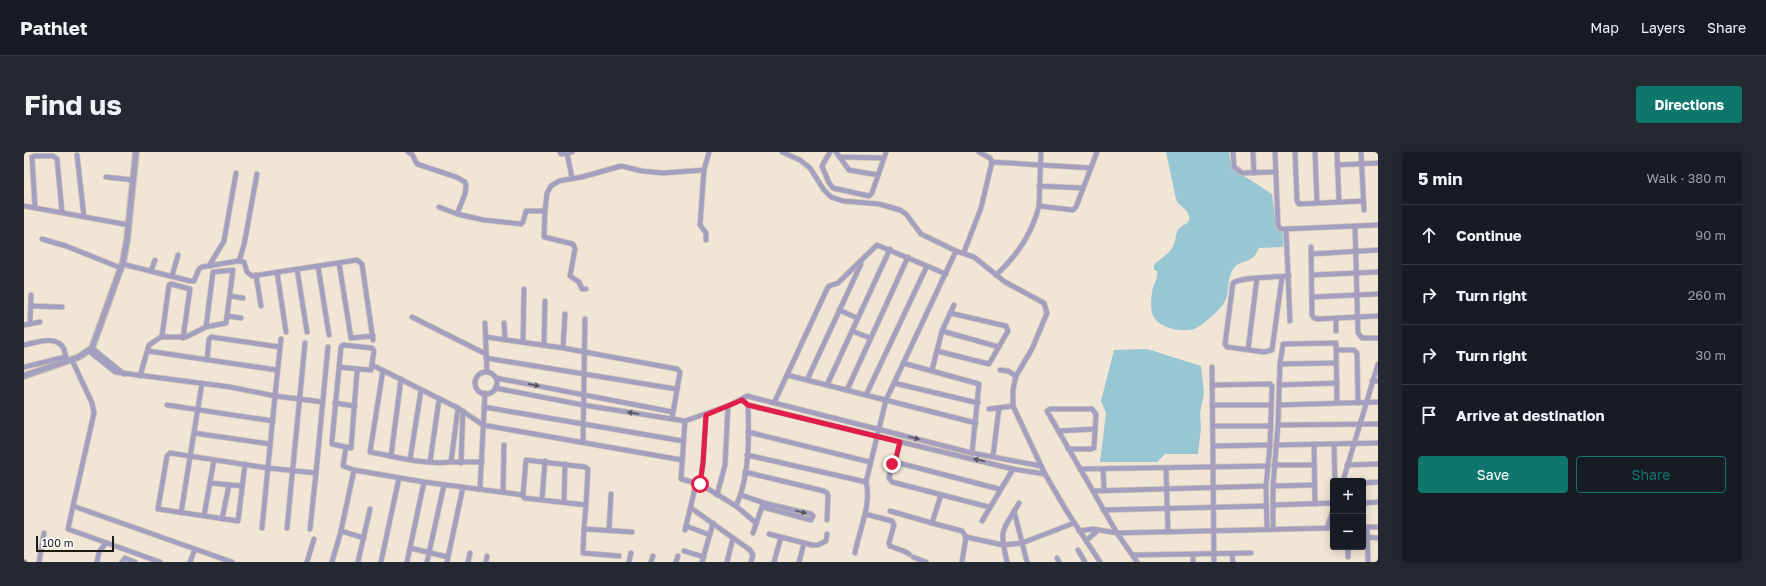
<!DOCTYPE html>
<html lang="en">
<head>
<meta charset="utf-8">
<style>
	body { margin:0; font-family:"Golos Text",sans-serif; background:#242831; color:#f1f3f6 }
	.controls { position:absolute; right:12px; bottom:12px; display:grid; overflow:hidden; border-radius:4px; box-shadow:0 2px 10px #0003 }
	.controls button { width:36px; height:36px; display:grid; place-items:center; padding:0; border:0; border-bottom:1px solid #363941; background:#171b24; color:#f1f3f6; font:20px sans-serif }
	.scale { position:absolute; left:12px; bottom:10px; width:78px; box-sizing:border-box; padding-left:4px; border:2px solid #1c1812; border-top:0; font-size:11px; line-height:14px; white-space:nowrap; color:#1c1812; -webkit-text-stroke:3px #fff; paint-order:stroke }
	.stop { position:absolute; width:12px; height:12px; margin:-9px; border:3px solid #e11d48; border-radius:50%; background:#fff }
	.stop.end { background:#e11d48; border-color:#fff; box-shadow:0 1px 4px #0008 }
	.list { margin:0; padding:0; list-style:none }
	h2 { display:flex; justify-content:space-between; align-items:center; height:52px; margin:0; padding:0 16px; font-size:17px }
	h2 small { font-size:13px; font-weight:400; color:#9ea1a6 }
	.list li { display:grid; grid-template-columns:26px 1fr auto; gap:12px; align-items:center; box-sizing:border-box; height:60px; padding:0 16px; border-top:1px solid #363941 }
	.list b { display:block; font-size:15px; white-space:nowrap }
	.list em { font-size:13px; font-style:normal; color:#9ea1a6 }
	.actions { display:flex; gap:8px; padding:12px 16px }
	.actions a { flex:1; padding:9px 0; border:1px solid #0f766e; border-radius:4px; text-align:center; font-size:14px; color:#0f766e }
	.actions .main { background:#0f766e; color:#fff }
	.icon { flex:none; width:22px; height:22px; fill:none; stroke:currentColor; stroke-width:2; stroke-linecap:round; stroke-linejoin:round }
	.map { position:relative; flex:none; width:1354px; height:410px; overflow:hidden; border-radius:4px }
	header { display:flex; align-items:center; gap:24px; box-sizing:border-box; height:56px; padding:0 20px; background:#171b24; border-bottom:1px solid #363941 }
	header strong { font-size:19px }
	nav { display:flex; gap:22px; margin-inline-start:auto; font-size:14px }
	.intro { display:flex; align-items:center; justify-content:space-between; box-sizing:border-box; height:96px; padding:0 24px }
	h1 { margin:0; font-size:28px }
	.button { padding:10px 18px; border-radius:4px; background:#0f766e; color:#fff; font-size:14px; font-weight:700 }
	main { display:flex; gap:24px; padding:0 24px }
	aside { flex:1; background:#171b24; border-radius:4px; box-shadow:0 2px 10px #0003 }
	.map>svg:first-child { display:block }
	.water { fill:#98c6d2 }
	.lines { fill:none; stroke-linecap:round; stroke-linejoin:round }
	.minor-casing { stroke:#cbc1b2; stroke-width:6 }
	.tertiary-casing { stroke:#cbc1b2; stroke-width:8 }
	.minor { stroke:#a49ec0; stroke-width:4.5 }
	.tertiary { stroke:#a49ec0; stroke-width:5.5 }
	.oneway { fill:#595460 }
	.route { stroke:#e11d48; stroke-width:5 }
</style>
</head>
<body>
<header>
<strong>Pathlet</strong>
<nav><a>Map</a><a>Layers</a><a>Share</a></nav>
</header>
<div class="intro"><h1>Find us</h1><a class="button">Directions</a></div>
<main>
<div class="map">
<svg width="1354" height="410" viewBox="0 0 1354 410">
	<rect width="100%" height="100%" fill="#f1e6d5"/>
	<g class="water">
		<path d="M1142 0H1205L1207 12 1211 18 1248 42 1252 72 1260 83 1259 95 1235 96C1233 99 1232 104 1228 106 1222 111 1215 109 1210 116 1202 125 1207 140 1200 151 1197 157 1177 175 1170 177 1158 181 1135 176 1129 164 1126 156 1127 144 1129 136 1131 130 1134 126 1133 119L1130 118V113C1135 107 1144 103 1148 96 1152 91 1151 83 1154 78 1158 72 1167 73 1165 64 1163 56 1154 54 1152 47Z"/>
		<path d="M1123 197 1177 214 1180 241 1176 261 1177 276 1174 302H1141L1133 310H1076L1082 261 1077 249 1090 198Z"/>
	</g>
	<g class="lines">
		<defs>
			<g id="minor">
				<path d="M384 0 388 2 393 12 432 25 441 30 442 34 441 42 433 62 460 68 497 72 499 70 502 59H521L523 41 527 34 535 29 558 25 597 14 618 19 639 21 680 18"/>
				<path d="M536 0 537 2 548 0"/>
				<path d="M758 0 776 8 786 16 800 38 807 45 819 49 855 52 876 58 882 62 897 82 932 99 950 105 981 130 1020 151 1023 161 1008 197 992 224 989 238V254L1021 322 1042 358 1076 410"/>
				<path d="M806 0 798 14 805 31 809 36 845 44 848 41 862 0"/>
				<path d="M812 0 825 18 854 23"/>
				<path d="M955 0 966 6 968 10 1067 16"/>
				<path d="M1017 0 1015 54 1049 58 1052 55 1073 0"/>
				<path d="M1209 0 1210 15 1218 21 1252 20"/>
				<path d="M1229 0 1230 21"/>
				<path d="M1251 0 1254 73 1256 77H1262"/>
				<path d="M1271 0 1273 49 1275 52 1339 49"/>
				<path d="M1291 0 1293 51"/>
				<path d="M1313 0 1315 50"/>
				<path d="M1337 0 1340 58"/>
				<path d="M543 1 548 26"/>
				<path d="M53 3 60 65"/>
				<path d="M816 5 860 6"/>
				<path d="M1313 13 1354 11"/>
				<path d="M82 25 109 28"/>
				<path d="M1015 34 1059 36"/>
				<path d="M0 54 105 73"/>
				<path d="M11 55 8 5 11 4H29L33 7 38 60"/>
				<path d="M415 55 433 62"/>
				<path d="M521 59 520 85 549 92 551 97 546 124 555 130 558 137H562"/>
				<path d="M1331 75 1334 181 1338 186H1354"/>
				<path d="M18 87 42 94 97 116"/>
				<path d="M682 88V81L676 73 680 18 685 0"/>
				<path d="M1287 95 1288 163 1290 166 1294 167 1354 164"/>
				<path d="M940 100 957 56 968 10"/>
				<path d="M1287 102 1354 98"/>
				<path d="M215 109 220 93 233 22"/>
				<path d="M315 111 327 186 349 184"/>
				<path d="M98 112 166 129H170L175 117 178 115 214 109 220 110 223 120 228 124 333 108 338 112 349 188"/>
				<path d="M185 114 200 89 212 21"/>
				<path d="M294 114 305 183"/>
				<path d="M273 117 283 180"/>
				<path d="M127 119 131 108"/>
				<path d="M253 120 262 180"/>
				<path d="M232 123 237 154"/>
				<path d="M972 123C993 104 1008 82 1015 54"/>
				<path d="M1288 123 1354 120"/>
				<path d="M148 124 154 103"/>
				<path d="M1258 125 1248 198 1240 200 1203 195 1201 192 1209 131C1216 125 1254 125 1265 124"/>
				<path d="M206 144 219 146"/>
				<path d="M1288 145 1354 142"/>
				<path d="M7 154 38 155"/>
				<path d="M815 158 833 166"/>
				<path d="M203 164 217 166"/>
				<path d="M388 165 462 202"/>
				<path d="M1312 166V179"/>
				<path d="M1266 169 1262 77 1354 73"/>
				<path d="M461 171 463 220"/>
				<path d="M480 171 481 187"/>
				<path d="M6 172 7 143"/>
				<path d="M0 173 16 170"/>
				<path d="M828 179 846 186"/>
				<path d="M918 179 975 195"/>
				<path d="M138 184 145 133 147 132 166 137 159 186"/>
				<path d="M462 185 539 196 653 217 656 220 648 267"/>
				<path d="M257 187 251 244 299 250"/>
				<path d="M499 190 500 137"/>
				<path d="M0 193C11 191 33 182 40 197 41 201 42 206 43 210"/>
				<path d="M520 193 521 149"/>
				<path d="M68 196 100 222"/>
				<path d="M539 196 541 162"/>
				<path d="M1224 198 1233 126"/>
				<path d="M1313 198H1330L1333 201 1334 251"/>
				<path d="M65 199 91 220 206 235 251 244 238 376"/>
				<path d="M124 199 253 218"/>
				<path d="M913 199 965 212 984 179 982 174 926 161"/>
				<path d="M462 206 652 237"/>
				<path d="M48 208 68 251 70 261 49 354 208 410"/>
				<path d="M183 208 185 187 187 185 256 195"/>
				<path d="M879 211 955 232 948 301"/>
				<path d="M1256 212 1312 211"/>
				<path d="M348 213 434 256 459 273 658 308"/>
				<path d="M0 215 41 205"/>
				<path d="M315 215 334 217"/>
				<path d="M1188 215 1190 410"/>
				<path d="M359 218 346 300C373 305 400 313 427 310L434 256"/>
				<path d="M908 218 918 179 930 153"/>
				<path d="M976 218 984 219 992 224"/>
				<circle cx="462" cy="231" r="11"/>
				<path d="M763 223 952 271"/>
				<path d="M116 224 125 193 137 185H162L182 175 202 171 209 118 189 120 182 175"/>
				<path d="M472 226 649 260"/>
				<path d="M783 228 837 112"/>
				<path d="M1348 229H1354"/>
				<path d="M870 231 954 251"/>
				<path d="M803 233 866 97"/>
				<path d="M1188 233 1246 232 1248 234 1246 293 1242 334 1243 377"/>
				<path d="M1255 233 1313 231"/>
				<path d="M471 236 559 253 661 269 706 253 723 244 948 301 1017 314"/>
				<path d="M823 238 884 105"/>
				<path d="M842 243 903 114"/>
				<path d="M718 248 724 253 989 317 1021 322"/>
				<path d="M311 251 331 254"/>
				<path d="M750 251 803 137 805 134 814 131 853 93 922 122"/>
				<path d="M143 253 249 269"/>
				<path d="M1188 253H1247"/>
				<path d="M1255 253 1354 250"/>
				<path d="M460 255 659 289"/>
				<path d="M965 257 989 254"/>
				<path d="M661 269 657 327 676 332 712 354 732 371"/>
				<path d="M1254 273 1354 272"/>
				<path d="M1189 274H1247"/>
				<path d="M1034 279 1071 277"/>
				<path d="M724 280 846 310"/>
				<path d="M170 281 246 292"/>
				<path d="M559 290 561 167"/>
				<path d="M1290 292 1291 352"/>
				<path d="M1310 292 1311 329"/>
				<path d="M1252 293 1354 291"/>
				<path d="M1189 294 1246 293"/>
				<path d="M322 295 308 292V289L317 195 319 193 348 196 350 199 347 218 334 217 333 220 327 296 322 295 319 314 330 318"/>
				<path d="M1044 297H1067L1070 296 1072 262 1068 257H1026L1023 259 1093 381 1113 410"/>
				<path d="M723 303 842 330 862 248 932 99"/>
				<path d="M367 304 377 227"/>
				<path d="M969 304 975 256"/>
				<path d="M386 308 397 238"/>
				<path d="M406 310 415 248"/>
				<path d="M427 310H458"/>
				<path d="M871 310 876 290"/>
				<path d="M437 311 439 259"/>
				<path d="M221 312 214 369 134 357 143 304 146 301 244 316 292 321 304 195"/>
				<path d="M1250 313H1290"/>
				<path d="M1323 313 1354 312"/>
				<path d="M1142 316 1144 380"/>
				<path d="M1056 317 1244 314"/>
				<path d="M1079 317 1080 337"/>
				<path d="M721 320 800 339 803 341 804 344 803 368"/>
				<path d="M1319 329 1354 212"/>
				<path d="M186 331 218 334"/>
				<path d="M1339 331 1354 330"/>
				<path d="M676 332 679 311 682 263"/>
				<path d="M1249 334 1290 333"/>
				<path d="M456 337 461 241"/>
				<path d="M1069 339 1242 334"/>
				<path d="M479 340 480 293"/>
				<path d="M693 343 701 313 704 254"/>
				<path d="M717 343 740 351 787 362 789 364 787 368 738 355"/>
				<path d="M917 343 908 371 938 379 942 385 979 393 998 391 1050 371"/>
				<path d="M518 348 521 309"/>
				<path d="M540 350 541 312"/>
				<path d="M1339 351 1354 350"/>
				<path d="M562 353 560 377 608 380"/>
				<path d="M1249 353 1309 351"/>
				<path d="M49 354 44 377 136 410"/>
				<path d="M712 354C726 324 725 286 724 253"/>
				<path d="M965 355 868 330 865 326 868 312 871 310 975 337"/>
				<path d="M667 356 726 398 729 403 727 410"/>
				<path d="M1079 358 1242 354"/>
				<path d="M866 359 908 371"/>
				<path d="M990 359 1003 410"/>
				<path d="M157 361 178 231"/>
				<path d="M841 362 868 369 870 373 865 391 866 394 882 400 885 402"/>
				<path d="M180 364 190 308"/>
				<path d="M198 367 205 333"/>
				<path d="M958 369 989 317"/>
				<path d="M662 374 686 383"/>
				<path d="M1339 375H1354"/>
				<path d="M1343 375 1344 410"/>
				<path d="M263 376 281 191"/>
				<path d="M1303 376 1309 358"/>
				<path d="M286 377 292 321"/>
				<path d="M560 377 559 401 595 404"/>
				<path d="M1249 377V334L1254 273 1256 212 1259 192 1312 191 1313 251"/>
				<path d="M585 378 587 342"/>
				<path d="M661 378 672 332"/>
				<path d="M317 379 340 386"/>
				<path d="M1055 379 1069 377 1093 381 1309 376"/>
				<path d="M729 381 739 352"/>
				<path d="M745 382 788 393H794L802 389 803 382"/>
				<path d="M1343 385 1354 386"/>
				<path d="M1062 389 1074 378"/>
				<path d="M1324 395V405"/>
				<path d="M386 396 424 405"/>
				<path d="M1054 398 1061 410"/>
				<path d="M660 399 680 405"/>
				<path d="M831 401C835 378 848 353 842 330"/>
				<path d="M1208 402 1209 410"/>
				<path d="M1109 403 1227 401"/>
				<path d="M889 405 902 410"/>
				<path d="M1033 406 1035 410"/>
				<path d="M0 410H1"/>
				<path d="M15 410 20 381"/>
				<path d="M73 410 75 400 82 391"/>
				<path d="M98 410 101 406 111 410"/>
				<path d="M166 410 171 397"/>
				<path d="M283 410 290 387"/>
				<path d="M308 410 317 379 330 318 400 330 499 343 502 308 561 315 564 317 562 353 500 346 499 343"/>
				<path d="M334 410 346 357"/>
				<path d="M357 410 375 326"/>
				<path d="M383 410 400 330"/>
				<path d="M403 410 420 333"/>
				<path d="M423 410 439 335"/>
				<path d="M444 410 446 401"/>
				<path d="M462 410 463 404"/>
				<path d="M605 410 607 401"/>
				<path d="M627 410 629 404"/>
				<path d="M652 410 654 404"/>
				<path d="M678 410 689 371"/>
				<path d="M703 410 709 386"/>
				<path d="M750 410 757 385"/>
				<path d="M775 410 780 391"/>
				<path d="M938 410 942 385"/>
				<path d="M983 410C975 375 978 381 995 351"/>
				<path d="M1169 410V403"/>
			</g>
			<path id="tertiary" d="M0 224 55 205 68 196 99 110 103 88 112 0"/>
		</defs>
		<use href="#minor" class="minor-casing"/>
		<use href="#tertiary" class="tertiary-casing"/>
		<use href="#minor" class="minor"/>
		<use href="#tertiary" class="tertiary"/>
	</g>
	<defs><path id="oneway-solid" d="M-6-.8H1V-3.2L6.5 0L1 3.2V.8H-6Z"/></defs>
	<g class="oneway">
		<use href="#oneway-solid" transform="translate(510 233) rotate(11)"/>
		<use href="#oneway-solid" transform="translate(609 261) rotate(-171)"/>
		<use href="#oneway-solid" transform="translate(890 286) rotate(14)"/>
		<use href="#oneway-solid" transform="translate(955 308) rotate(-167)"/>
		<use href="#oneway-solid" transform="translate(777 360) rotate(14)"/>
	</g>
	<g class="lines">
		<path class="route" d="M676 332 679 311 682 263 718 248 724 253 876 290 871 310 868 312"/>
	</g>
</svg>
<div class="controls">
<button>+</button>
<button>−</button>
</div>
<div class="scale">100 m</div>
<div class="stop" style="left:676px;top:332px"></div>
<div class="stop end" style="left:868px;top:312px"></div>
</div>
<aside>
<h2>5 min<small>Walk · 380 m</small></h2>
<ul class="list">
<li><svg class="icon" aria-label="ahead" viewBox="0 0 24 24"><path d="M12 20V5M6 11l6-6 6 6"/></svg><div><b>Continue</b></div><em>90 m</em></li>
<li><svg class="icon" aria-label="right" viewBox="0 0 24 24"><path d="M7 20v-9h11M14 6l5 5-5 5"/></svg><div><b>Turn right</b></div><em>260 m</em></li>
<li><svg class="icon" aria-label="right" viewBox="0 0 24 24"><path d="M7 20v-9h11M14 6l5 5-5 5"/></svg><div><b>Turn right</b></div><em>30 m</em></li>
<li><svg class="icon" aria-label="arrive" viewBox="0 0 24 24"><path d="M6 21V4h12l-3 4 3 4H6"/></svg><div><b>Arrive at destination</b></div></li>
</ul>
<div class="actions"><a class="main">Save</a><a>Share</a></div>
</aside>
</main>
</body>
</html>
